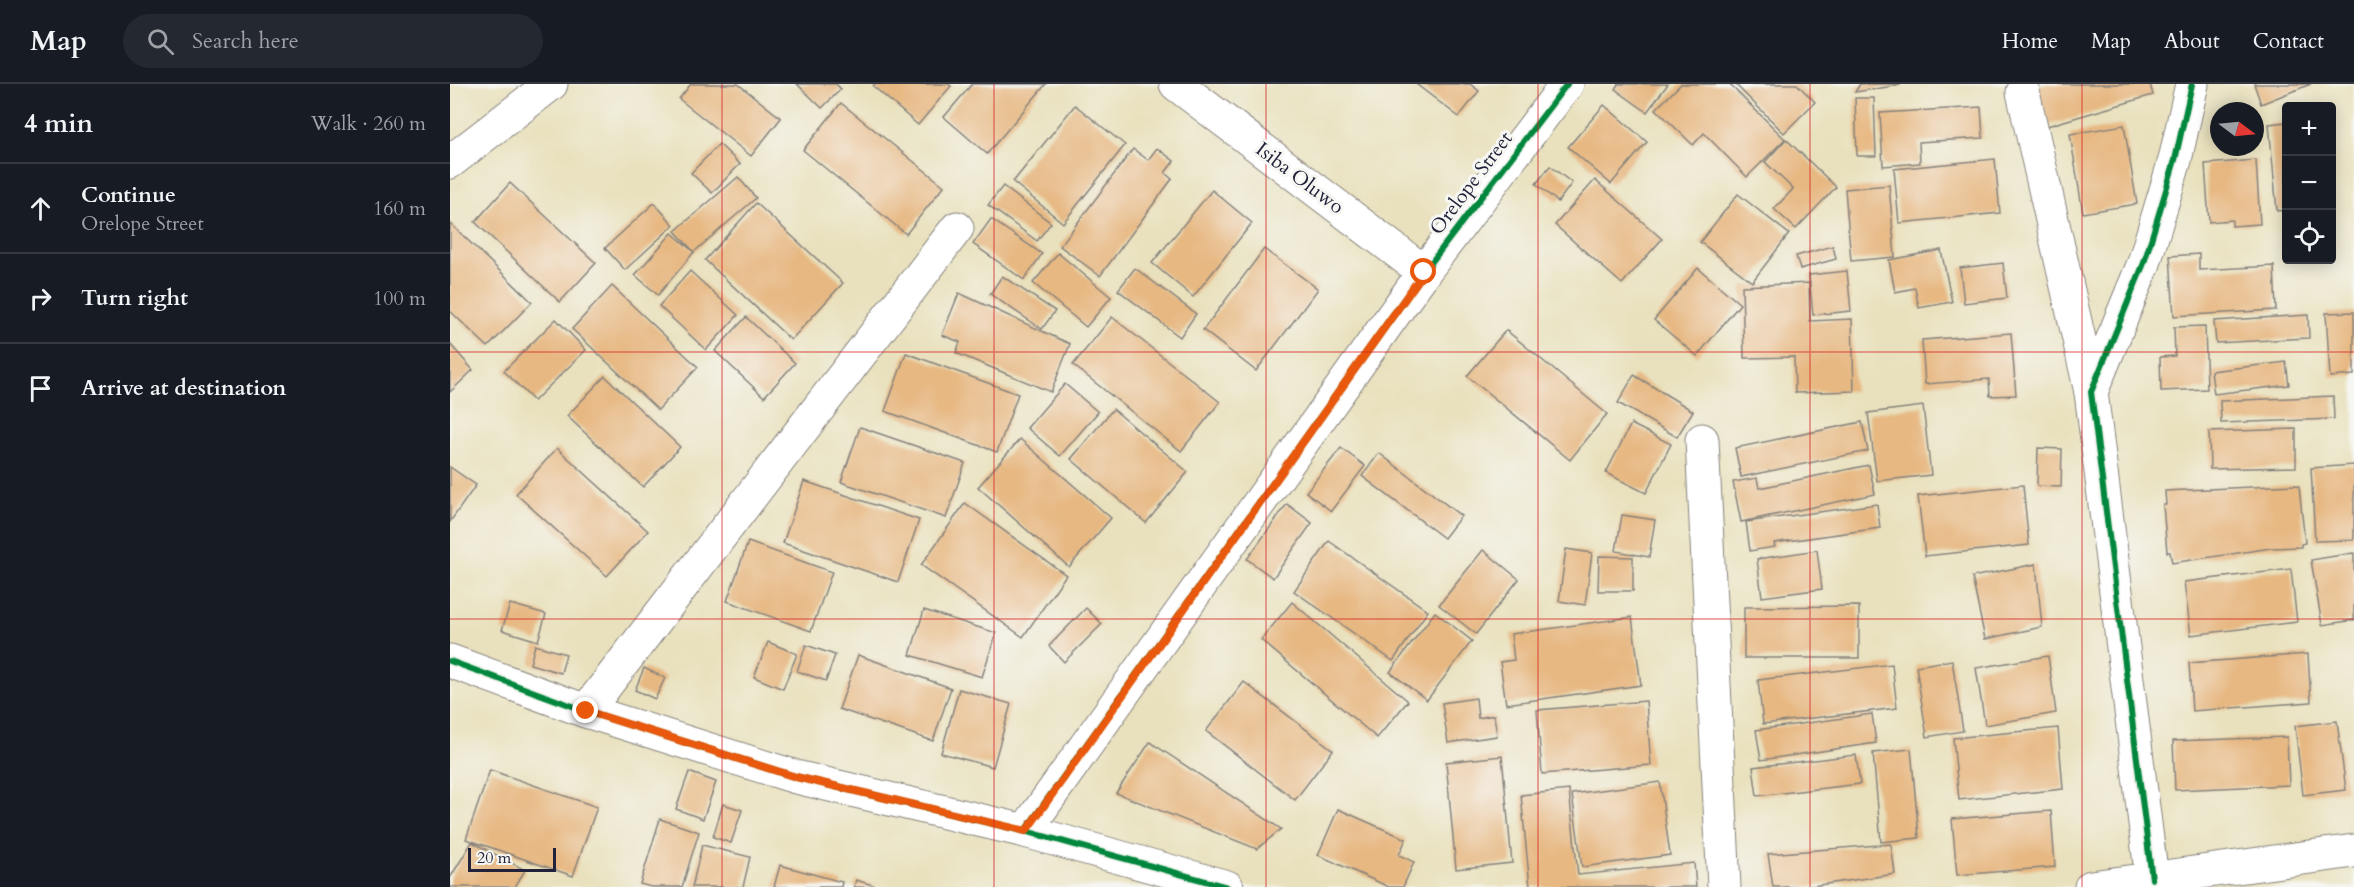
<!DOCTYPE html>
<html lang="en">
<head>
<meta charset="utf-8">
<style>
	body { margin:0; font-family:Cardo,serif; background:#242831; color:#f1f3f6 }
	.controls { position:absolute; right:18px; top:18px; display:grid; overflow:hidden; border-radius:6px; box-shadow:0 3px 15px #0003 }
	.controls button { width:54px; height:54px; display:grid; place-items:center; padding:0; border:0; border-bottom:2px solid #363941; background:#171b24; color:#f1f3f6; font:30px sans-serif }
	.compass { position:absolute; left:1760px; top:18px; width:54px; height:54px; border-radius:50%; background:#171b24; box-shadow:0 3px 15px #0003; rotate:106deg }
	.scale { position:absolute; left:18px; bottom:15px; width:88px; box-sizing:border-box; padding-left:6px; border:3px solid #22223b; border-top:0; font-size:16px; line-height:21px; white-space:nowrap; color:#22223b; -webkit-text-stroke:4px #f6f6f2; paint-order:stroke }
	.stop { position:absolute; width:18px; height:18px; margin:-14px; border:4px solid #ea580c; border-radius:50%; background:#fff }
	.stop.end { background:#ea580c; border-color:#fff; box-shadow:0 2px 6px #0008 }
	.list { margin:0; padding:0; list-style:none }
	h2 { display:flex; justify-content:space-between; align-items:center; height:78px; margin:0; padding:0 24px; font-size:26px }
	h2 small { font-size:20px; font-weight:400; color:#9ea1a6 }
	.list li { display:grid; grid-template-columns:39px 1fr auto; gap:18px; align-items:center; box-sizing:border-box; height:90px; padding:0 24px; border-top:2px solid #363941 }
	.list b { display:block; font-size:22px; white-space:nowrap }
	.list p { margin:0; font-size:20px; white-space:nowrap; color:#9ea1a6 }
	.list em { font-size:20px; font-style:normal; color:#9ea1a6 }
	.icon { flex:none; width:33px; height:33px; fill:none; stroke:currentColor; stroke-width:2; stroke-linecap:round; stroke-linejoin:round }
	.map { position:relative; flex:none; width:1904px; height:803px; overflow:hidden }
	header { display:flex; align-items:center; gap:36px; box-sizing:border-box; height:84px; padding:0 30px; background:#171b24; border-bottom:2px solid #363941 }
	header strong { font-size:28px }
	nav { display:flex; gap:33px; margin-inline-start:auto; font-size:21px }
	.search { width:420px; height:54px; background:#242831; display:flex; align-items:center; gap:15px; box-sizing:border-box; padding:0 21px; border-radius:33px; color:#9ea1a6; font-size:22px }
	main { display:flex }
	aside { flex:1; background:#171b24 }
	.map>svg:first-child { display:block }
	.building { fill:#e7b882 }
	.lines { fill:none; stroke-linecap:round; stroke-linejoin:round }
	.minor-casing { stroke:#86827c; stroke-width:35 }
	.minor { stroke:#fff; stroke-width:33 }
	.cycleway-casing { stroke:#f6f6f2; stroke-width:10 }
	.cycleway { stroke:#00873e; stroke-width:6 }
	.route { stroke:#ea580c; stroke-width:8 }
	.grid { fill:none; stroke:#d62828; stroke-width:1.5; stroke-opacity:0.55 }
	.labels { text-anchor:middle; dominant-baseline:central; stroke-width:6; stroke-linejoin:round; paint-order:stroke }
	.street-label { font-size:20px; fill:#22223b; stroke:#f6f6f2 }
</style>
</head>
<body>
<header>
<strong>Map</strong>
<div class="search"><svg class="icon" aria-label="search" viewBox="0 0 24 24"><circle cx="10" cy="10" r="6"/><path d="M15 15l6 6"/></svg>Search here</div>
<nav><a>Home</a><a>Map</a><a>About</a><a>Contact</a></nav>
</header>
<main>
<aside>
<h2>4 min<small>Walk · 260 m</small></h2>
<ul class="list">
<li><svg class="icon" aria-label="ahead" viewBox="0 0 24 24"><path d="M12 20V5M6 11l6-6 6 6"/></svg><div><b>Continue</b><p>Orelope Street</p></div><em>160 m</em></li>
<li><svg class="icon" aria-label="right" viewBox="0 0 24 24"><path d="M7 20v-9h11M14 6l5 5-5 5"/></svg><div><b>Turn right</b></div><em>100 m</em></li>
<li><svg class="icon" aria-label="arrive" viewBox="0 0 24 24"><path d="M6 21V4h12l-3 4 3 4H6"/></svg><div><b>Arrive at destination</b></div></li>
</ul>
</aside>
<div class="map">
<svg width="1904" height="803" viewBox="0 0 1904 803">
	<rect width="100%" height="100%" fill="#f6f6f2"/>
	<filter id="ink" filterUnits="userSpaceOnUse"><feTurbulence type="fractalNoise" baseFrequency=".0167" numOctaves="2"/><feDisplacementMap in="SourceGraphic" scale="12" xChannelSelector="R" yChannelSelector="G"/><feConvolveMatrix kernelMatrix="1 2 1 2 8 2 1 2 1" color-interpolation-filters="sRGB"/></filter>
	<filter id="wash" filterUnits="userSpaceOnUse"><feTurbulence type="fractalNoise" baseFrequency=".008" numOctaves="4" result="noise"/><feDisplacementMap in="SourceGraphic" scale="24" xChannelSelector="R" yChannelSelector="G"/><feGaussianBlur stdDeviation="1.35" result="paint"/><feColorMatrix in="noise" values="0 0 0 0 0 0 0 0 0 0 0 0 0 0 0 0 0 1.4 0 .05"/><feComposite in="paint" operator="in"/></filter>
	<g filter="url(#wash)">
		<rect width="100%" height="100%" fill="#e9e1bd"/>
		<g id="blocks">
			<g class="building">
				<path d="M241 0H288L331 34 301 72 229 15Z"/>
				<path d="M347 0H386L391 5 372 24Z"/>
				<path d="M425 0H498L501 2 468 41 423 2Z"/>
				<path d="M522 0H596L537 70 494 33Z"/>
				<path d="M966 0H1020L1029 7 1009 33Z"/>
				<path d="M1168 0H1218L1197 28 1165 5Z"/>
				<path d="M1231 0H1279L1335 55 1297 93 1254 49 1243 61 1206 25Z"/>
				<path d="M1285 0H1347L1365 18 1334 49Z"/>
				<path d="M1410 0H1450V1L1405 8Z"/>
				<path d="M1585 0H1700L1703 11 1597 42Z"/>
				<path d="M1804 0H1861L1811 20Z"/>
				<path d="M1405 14H1424L1426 72H1407Z"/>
				<path d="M391 19 494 102 456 150 353 66Z"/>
				<path d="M625 21 675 61 613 139 563 98Z"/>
				<path d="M1154 21 1197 58 1161 100 1118 63Z"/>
				<path d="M1531 23 1533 54 1469 58 1470 79 1433 82 1430 29Z"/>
				<path d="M1836 38V126L1827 127 1819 40Z"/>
				<path d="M1674 41 1687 120 1633 129 1620 50Z"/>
				<path d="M1336 55 1386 103 1346 145 1324 125 1343 105 1315 78Z"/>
				<path d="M269 60 290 80 262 109 241 89Z"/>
				<path d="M707 64 724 77 715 89 722 95 650 192 610 162 683 65 698 76Z"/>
				<path d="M1545 75 1550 129 1449 139 1444 85Z"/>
				<path d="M1806 76 1810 140 1782 142V136L1759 138 1755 80Z"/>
				<path d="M1100 82 1122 99 1108 118 1086 100Z"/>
				<path d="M288 93 306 114 244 168 225 147Z"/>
				<path d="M1145 96 1212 155 1172 200 1105 141Z"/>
				<path d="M60 99 146 179 110 218 25 138Z"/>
				<path d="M1439 101 1445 173 1401 177 1395 105Z"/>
				<path d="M553 102 601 139 587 157 538 121Z"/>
				<path d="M762 106 802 139 743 213 702 179Z"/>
				<path d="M1288 110 1339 150 1302 198 1250 158Z"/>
				<path d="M204 119 224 141 175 186 155 164Z"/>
				<path d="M306 119 393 199 341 256 255 176Z"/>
				<path d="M541 135 592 170 574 196 523 160Z"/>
				<path d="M0 139 82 218 38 263 0 227Z"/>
				<path d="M222 149 244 168 208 211 185 191Z"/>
				<path d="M1383 162 1386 175 1350 185 1346 172Z"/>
				<path d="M814 165 868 205 806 287 753 246Z"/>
				<path d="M1491 166 1502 218 1469 224 1465 204 1445 208 1439 176Z"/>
				<path d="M608 169 661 213 636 243 583 199Z"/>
				<path d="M1749 170V186L1824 182 1826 226 1724 232 1720 172Z"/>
				<path d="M1553 179 1557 214 1514 219 1510 184Z"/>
				<path d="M685 184 746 230 730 253 668 206Z"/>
				<path d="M1248 184 1290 220 1247 272 1204 236Z"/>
				<path d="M240 187 288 231 256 266 209 222Z"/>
				<path d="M1397 187 1401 227 1363 231 1359 191Z"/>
				<path d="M552 192 605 227 592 245 540 210Z"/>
				<path d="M1359 199 1360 237 1402 235 1404 307 1345 309 1344 273 1294 274 1292 202Z"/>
				<path d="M162 202 248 283 208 326 122 245Z"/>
				<path d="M509 209 620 260 601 308 506 269 510 258 492 251Z"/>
				<path d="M1904 228V291L1880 293 1876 229Z"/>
				<path d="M1858 231 1859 254 1766 259 1764 237Z"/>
				<path d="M296 233 345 279 314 313 265 267Z"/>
				<path d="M662 233 770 318 731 367 623 281Z"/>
				<path d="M106 235 136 266 84 317 54 287Z"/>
				<path d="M1755 242 1757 305 1711 307 1710 273 1725 272 1724 243Z"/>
				<path d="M1056 246 1157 330 1120 376 1017 292Z"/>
				<path d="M1561 249 1566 311 1540 312 1539 295 1475 300 1472 256Z"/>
				<path d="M0 260 23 286 0 308Z"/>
				<path d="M456 269 568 310 547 368 435 327Z"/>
				<path d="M1836 278 1839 301 1764 310 1761 287Z"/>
				<path d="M1184 291 1243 327 1227 353 1168 319Z"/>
				<path d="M155 292 230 363 193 403 117 332Z"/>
				<path d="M615 300 648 328 610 372 577 344Z"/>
				<path d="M1883 312 1884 335 1771 339 1770 317Z"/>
				<path d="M1473 322 1481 391 1427 397 1418 329Z"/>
				<path d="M663 325 738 388 696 439 621 375Z"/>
				<path d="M1412 338 1418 367 1291 393 1285 364Z"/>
				<path d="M1181 340 1221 360 1196 409 1156 389Z"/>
				<path d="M410 343 515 379 496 434 391 398Z"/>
				<path d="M1846 345V383L1760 385 1759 348Z"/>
				<path d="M570 355 661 434 619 483 528 403Z"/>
				<path d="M107 364 198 447 157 492 66 410Z"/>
				<path d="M891 364 915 382 881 427 856 408Z"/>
				<path d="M1588 364 1612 365 1611 403 1587 402Z"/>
				<path d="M929 369 1011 432 994 454 912 392Z"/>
				<path d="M1419 381 1425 410 1291 438 1283 398 1307 394 1309 404Z"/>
				<path d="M1904 381V456L1865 457 1861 384Z"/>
				<path d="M0 383 26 401 0 438Z"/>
				<path d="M354 397 469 436 448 498 333 459Z"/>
				<path d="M1573 401 1579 461 1475 472 1468 412Z"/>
				<path d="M1846 401 1849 402 1855 459 1851 460V463L1821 464 1722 479 1720 468H1717L1713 421H1716L1715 407Z"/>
				<path d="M515 419 616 491 573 553 471 481Z"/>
				<path d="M837 420 862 439 823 494 797 475Z"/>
				<path d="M1427 420 1430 444 1324 459 1325 463 1300 467 1296 438Z"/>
				<path d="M1172 431 1205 436 1199 473 1166 467Z"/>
				<path d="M879 457 978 527 943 577 844 507Z"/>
				<path d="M298 458 382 488 361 547 277 517Z"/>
				<path d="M1116 465 1142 469 1135 521 1109 517Z"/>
				<path d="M1033 466 1069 495 1026 550 989 521Z"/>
				<path d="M1367 466 1372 505 1312 513 1307 475Z"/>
				<path d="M1904 469V536L1872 541 1861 476Z"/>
				<path d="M1149 472 1183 473V507H1148Z"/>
				<path d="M1586 480 1592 543 1535 555 1522 493Z"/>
				<path d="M1841 485 1847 538 1741 551 1734 498Z"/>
				<path d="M842 518 958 617 927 654 811 556Z"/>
				<path d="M60 520 96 530 88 557 52 546Z"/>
				<path d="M1409 522V574H1294V523Z"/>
				<path d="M636 524 652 540 614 578 599 562Z"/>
				<path d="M474 526 546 549 532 593 460 571Z"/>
				<path d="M985 528 1022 557 977 616 940 588Z"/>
				<path d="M1182 533 1191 601 1056 620 1050 578 1064 576 1061 550Z"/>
				<path d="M318 558 347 570 333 605 304 593Z"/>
				<path d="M85 561 116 570 111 589 80 580Z"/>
				<path d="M356 561 385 571 376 597 347 587Z"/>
				<path d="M1858 570 1861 618 1742 627 1739 579Z"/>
				<path d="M408 571 501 604 483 657 389 625Z"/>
				<path d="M1598 572 1606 629 1535 641 1526 584Z"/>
				<path d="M1502 576 1513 647 1477 653 1466 582Z"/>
				<path d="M1442 580 1447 624 1313 640 1308 596Z"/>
				<path d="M194 584 215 594 205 615 185 606Z"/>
				<path d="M794 598 883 666 845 716 756 647Z"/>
				<path d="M509 605 561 620 543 683 491 669Z"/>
				<path d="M1026 614 1028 634 1044 631 1047 652 998 659 992 619Z"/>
				<path d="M1196 617 1201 681 1092 690 1087 626Z"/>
				<path d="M1422 630 1426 659 1311 676 1306 646Z"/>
				<path d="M1887 637 1896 706 1853 711 1845 642Z"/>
				<path d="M1608 644 1613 705 1509 716 1503 654Z"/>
				<path d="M1837 653 1839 701 1725 706 1723 657Z"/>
				<path d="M700 658 831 745 807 765 666 709Z"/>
				<path d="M1461 665 1469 754 1431 758 1423 669Z"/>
				<path d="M1406 671 1410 700 1307 712 1303 683Z"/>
				<path d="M1052 672 1062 779 1006 785 996 678Z"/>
				<path d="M40 686 147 723 123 792 16 755Z"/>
				<path d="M239 688 266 698 253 735 226 725Z"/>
				<path d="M1210 698 1220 771 1132 783 1122 710Z"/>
				<path d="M1119 706 1128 791 1244 779 1246 803H1080L1071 711Z"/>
				<path d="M273 720 292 726 281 759 263 753Z"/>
				<path d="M888 725 956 755 949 771 964 778 953 803H939L868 771Z"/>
				<path d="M1601 727 1605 783 1507 791 1502 735Z"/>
				<path d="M210 735 249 748 232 803H201L190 800Z"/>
				<path d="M22 758 75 786 65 803H0V794Z"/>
				<path d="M1441 760 1445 790 1355 803H1323L1318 770Z"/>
				<path d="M252 761 300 773 293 803H242Z"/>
				<path d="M330 781 392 798 391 803H324Z"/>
				<path d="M406 796 426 802V803H404Z"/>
			</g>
		</g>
	</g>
	<g filter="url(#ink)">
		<use href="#blocks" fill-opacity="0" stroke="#86827c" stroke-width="1.5"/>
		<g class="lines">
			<defs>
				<g id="minor">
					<path d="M726 0 974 188"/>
					<path d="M1573 8 1641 308"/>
					<path d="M0 78 101 0"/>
					<path d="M1252 356 1274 803"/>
					<path d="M0 577 136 627 346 693 575 747 777 803"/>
					<path d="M136 627 507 144"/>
					<path d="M575 747 974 188 1117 0"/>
					<path d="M1702 795 1641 308 1694 179 1725 76 1742 0"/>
					<path d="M1641 803 1904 767"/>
				</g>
			</defs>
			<use href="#minor" class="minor-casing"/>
			<use href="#minor" class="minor"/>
			<defs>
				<g id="cycleway">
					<path d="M0 577 136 627 346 693 575 747 777 803"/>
					<path d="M575 747 974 188 1117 0"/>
					<path d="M1702 795 1641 308 1694 179 1725 76 1742 0"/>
				</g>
			</defs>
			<use href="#cycleway" class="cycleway-casing"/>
			<use href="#cycleway" class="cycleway"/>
		</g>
	</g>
	<g class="lines" filter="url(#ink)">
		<path class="route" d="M136 627 346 693 576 747 974 188"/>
	</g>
	<path class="grid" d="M272 0V803M544 0V803M816 0V803M1088 0V803M1360 0V803M1632 0V803M0 268H1904M0 535H1904"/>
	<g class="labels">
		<g class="street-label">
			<text transform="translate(850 94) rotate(37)">Isiba Oluwo</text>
			<text transform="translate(1021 99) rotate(-53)">Orelope Street</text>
		</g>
	</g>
</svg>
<div class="controls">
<button>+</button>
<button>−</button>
<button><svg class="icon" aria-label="locate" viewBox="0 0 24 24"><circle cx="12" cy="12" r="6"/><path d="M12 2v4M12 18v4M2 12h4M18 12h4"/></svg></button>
</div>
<svg class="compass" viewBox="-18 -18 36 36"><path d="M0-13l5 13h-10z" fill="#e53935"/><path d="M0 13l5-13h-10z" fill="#9ea1a6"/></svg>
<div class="scale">20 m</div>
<div class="stop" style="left:974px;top:188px"></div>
<div class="stop end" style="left:136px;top:627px"></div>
</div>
</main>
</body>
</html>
